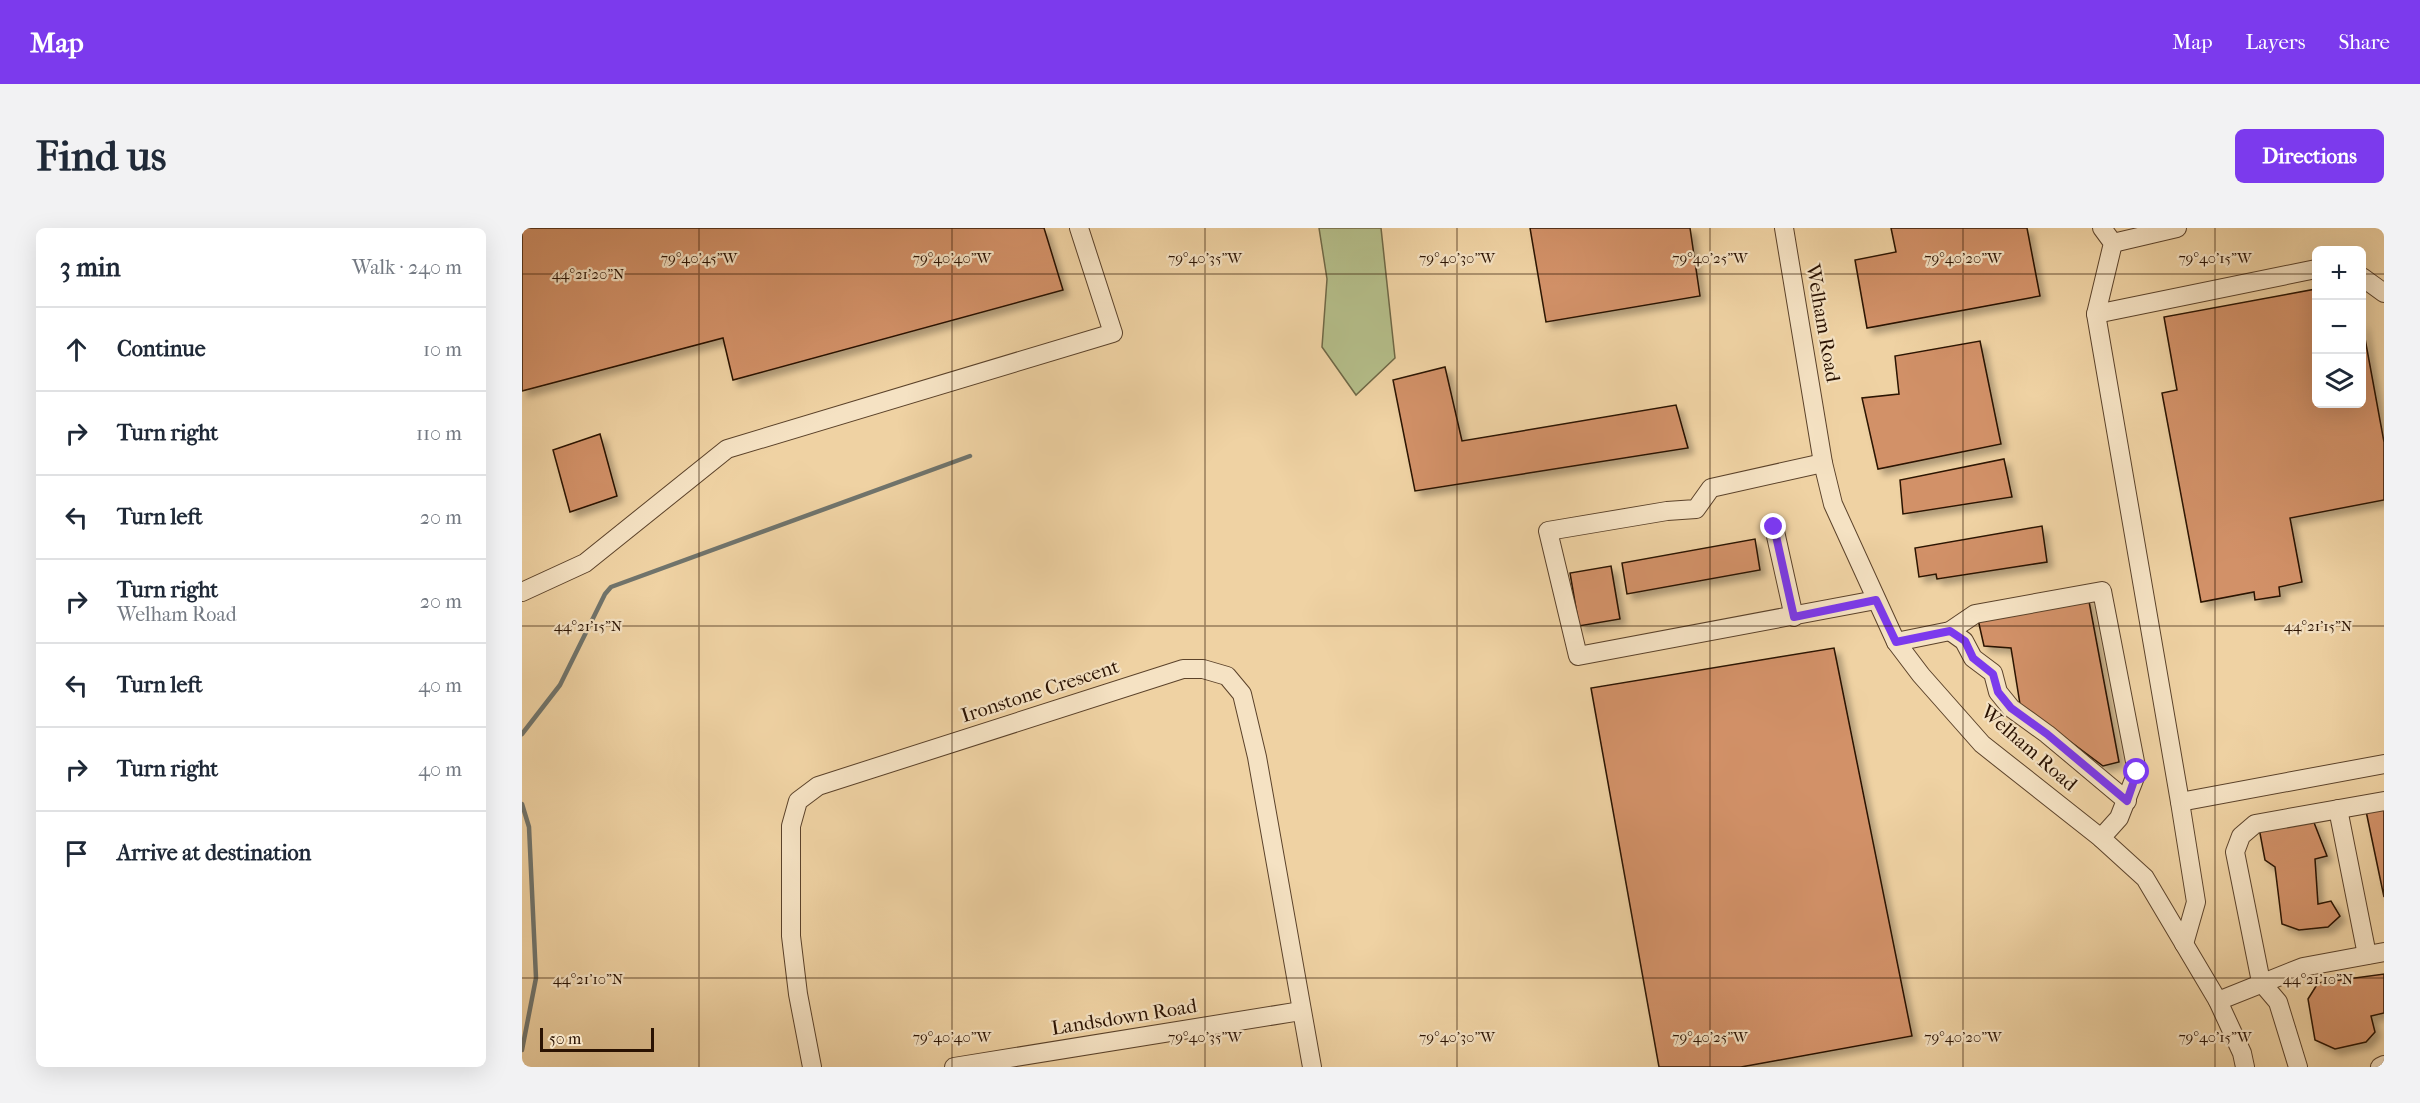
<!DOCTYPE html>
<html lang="en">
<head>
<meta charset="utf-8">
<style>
	body { margin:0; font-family:"IM FELL French Canon",serif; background:#f2f2f3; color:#1f2937 }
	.controls { position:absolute; right:18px; top:18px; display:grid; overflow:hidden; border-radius:9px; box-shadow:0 6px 24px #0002 }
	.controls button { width:54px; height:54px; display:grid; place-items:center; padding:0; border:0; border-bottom:2px solid #e0e1e3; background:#fff; color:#1f2937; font:30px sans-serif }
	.scale { position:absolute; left:18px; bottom:15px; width:114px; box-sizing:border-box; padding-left:6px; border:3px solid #2a1202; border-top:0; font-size:16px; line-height:21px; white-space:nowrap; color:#2a1202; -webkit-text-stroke:4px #f5e2c3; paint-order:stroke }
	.stop { position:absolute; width:18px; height:18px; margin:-14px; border:4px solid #7c3aed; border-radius:50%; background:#fff }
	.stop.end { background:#7c3aed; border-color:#fff; box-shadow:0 2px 6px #0008 }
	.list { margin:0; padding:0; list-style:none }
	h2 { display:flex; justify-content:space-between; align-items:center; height:78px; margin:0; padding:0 24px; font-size:26px }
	h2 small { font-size:20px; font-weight:400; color:#747a83 }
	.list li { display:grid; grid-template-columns:39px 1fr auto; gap:18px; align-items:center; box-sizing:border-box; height:84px; padding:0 24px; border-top:2px solid #e0e1e3 }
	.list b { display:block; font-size:22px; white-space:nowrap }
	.list p { margin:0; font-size:20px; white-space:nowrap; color:#747a83 }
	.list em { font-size:20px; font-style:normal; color:#747a83 }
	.icon { flex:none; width:33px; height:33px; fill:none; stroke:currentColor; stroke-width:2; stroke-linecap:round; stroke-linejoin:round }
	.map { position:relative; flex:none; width:1862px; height:839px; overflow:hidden; border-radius:9px }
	header { display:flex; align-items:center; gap:36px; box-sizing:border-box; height:84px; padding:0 30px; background:#7c3aed; color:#fff }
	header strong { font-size:28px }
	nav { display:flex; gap:33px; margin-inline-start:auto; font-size:21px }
	.intro { display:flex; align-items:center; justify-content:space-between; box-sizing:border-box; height:144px; padding:0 36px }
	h1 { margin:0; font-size:42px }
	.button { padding:15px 27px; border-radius:9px; background:#7c3aed; color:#fff; font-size:21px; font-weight:700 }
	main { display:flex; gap:36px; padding:0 36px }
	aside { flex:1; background:#fff; border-radius:9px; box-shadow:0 6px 24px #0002 }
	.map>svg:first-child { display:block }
	.green { fill:#b4bd89; stroke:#6f6846; stroke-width:1.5 }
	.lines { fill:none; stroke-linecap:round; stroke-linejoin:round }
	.stream { stroke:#70746c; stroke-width:4.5 }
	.building { fill:#d29168; stroke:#2a1202; stroke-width:1.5; filter:url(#shadow) }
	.minor-casing { stroke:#5b422a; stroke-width:20 }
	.minor { stroke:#f5e2c3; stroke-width:18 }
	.route { stroke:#7c3aed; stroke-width:8 }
	.ticks { fill:none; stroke:#2a1202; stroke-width:1.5; stroke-opacity:0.45 }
	.labels { text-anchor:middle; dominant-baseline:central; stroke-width:4.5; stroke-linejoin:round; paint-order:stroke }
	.street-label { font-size:20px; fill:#2a1202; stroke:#f5e2c3 }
	.ticks-label { font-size:15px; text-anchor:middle; fill:#2a1202; stroke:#f5e2c3; stroke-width:4.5; stroke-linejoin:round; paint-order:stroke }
</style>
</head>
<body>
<header>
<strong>Map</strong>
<nav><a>Map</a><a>Layers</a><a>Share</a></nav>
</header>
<div class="intro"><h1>Find us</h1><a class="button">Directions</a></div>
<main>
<aside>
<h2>3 min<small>Walk · 240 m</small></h2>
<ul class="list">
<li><svg class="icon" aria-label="ahead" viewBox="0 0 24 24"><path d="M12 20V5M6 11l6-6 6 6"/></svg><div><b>Continue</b></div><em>10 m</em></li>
<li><svg class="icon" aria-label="right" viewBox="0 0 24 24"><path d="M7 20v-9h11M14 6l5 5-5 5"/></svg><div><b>Turn right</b></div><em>110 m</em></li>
<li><svg class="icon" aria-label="left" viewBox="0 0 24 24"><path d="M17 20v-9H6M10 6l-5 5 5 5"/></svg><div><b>Turn left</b></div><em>20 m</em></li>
<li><svg class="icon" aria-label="right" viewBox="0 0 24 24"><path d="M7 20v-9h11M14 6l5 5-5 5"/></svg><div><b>Turn right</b><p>Welham Road</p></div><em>20 m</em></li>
<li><svg class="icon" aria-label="left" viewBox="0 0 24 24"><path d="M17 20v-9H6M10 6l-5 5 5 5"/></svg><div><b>Turn left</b></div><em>40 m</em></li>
<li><svg class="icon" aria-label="right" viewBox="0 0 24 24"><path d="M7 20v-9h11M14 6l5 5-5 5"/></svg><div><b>Turn right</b></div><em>40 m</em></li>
<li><svg class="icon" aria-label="arrive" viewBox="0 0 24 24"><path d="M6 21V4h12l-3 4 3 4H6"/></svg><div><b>Arrive at destination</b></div></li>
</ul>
</aside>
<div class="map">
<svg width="1862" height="839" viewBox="0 0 1862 839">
	<defs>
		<filter id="shadow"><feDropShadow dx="5.5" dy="5.5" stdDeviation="3" flood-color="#0004"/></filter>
	</defs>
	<rect width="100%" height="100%" fill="#efd2a3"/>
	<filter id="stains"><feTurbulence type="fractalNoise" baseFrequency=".00333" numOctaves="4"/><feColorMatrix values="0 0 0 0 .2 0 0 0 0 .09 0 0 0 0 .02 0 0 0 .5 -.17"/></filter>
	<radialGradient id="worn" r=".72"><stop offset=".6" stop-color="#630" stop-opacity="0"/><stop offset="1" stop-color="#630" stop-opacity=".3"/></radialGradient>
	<path class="green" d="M797 0H859L873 130 834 167 800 119 805 51Z"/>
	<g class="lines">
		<g class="stream">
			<path d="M0 506 38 457 83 366 89 359 448 228"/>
			<path d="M0 576 7 599 14 750 0 822"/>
		</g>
	</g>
	<g class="building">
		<path d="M0 0H522L541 62 211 152 201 110 0 163Z"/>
		<path d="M1008 0H1168L1178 68 1024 94Z"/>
		<path d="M1369 0H1505L1518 68 1345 100 1333 32 1374 24Z"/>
		<path d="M1794 61V176H1840V94L1862 214V272L1768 290 1780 354 1757 359 1758 368 1733 372 1732 364 1679 374 1640 165 1655 162 1642 89Z"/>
		<path d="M1458 113 1479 216 1356 241 1340 170 1377 166 1373 128Z"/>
		<path d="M923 139 940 213 1154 177 1166 220 893 263 871 152Z"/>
		<path d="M78 206 95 268 48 284 31 222Z"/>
		<path d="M1482 231 1490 269 1381 286 1378 252Z"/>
		<path d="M1520 298 1525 334 1415 351 1414 346 1397 349 1393 320Z"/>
		<path d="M1233 311 1238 342 1105 366 1100 335Z"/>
		<path d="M1089 338 1098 391 1057 398 1048 345Z"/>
		<path d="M1566 368 1597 534 1581 538 1498 476 1489 420 1462 418 1455 387Z"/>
		<path d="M1312 420 1390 808 1219 839H1137L1069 460Z"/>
		<path d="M1862 580V669L1844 583Z"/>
		<path d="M1791 592 1805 628 1793 631 1796 676 1809 673 1818 688 1806 699 1777 702 1760 696 1753 639 1743 632 1737 600Z"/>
		<path d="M1862 746V785L1849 788 1853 804 1844 814 1813 821 1793 812 1786 771 1796 755Z"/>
	</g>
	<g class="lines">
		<defs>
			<g id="minor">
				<path d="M1262 0 1301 235 1311 276 1374 414 1399 447 1460 516 1579 610 1623 650 1696 773 1720 825 1723 839"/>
				<path d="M1580 0 1591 15 1574 86 1658 574"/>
				<path d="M1591 15 1655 0"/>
				<path d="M1840 49 1862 65"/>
				<path d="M1574 86 1794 41"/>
				<path d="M1301 235 1189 260 1174 281 1145 283 1026 303 1056 428 1354 372"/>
				<path d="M1252 299 1272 389"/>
				<path d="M0 364 63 335 205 221 591 105 557 0"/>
				<path d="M1428 403 1442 413 1451 430 1471 445 1476 464 1489 480 1525 506 1605 573"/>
				<path d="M1374 414 1428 403 1453 386 1580 363 1615 544 1597 590 1579 610"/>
				<path d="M1816 581 1845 727"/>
				<path d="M1662 716 1674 674 1658 574 1862 536"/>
				<path d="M1696 773 1781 739 1862 724"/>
				<path d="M290 839 276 766 269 708V598L276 573 296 558 661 441H681L705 448 720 466 735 529 790 839"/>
				<path d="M432 839 779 783"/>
				<path d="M1776 839 1756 774 1739 754 1713 624 1719 608 1733 596 1862 573"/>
				<path d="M1858 839 1862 837"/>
			</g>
		</defs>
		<use href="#minor" class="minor-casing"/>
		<use href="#minor" class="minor"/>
	</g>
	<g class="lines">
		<path class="route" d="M1252 299 1272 389 1354 372 1374 414 1428 403 1443 413 1451 430 1471 446 1476 464 1489 480 1525 506 1605 573 1615 544"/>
	</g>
	<path class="ticks" d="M177 0V839M430 0V839M683 0V839M935 0V839M1188 0V839M1441 0V839M1693 0V839M0 46H1794M1840 46H1862M0 398H1862M0 750H1862"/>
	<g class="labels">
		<g class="street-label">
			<text transform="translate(1301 95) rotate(80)">Welham Road</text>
			<text transform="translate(518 463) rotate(-18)">Ironstone Crescent</text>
			<text transform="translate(1507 520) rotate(41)">Welham Road</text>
			<text transform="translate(602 789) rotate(-9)">Landsdown Road</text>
		</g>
	</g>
	<g class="ticks-label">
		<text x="177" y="35">79°40'45"W</text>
		<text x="430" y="35">79°40'40"W</text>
		<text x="683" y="35">79°40'35"W</text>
		<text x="935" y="35">79°40'30"W</text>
		<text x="1188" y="35">79°40'25"W</text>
		<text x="1441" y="35">79°40'20"W</text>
		<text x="1693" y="35">79°40'15"W</text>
		<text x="66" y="51">44°21'20"N</text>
		<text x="66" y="403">44°21'15"N</text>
		<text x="1796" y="403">44°21'15"N</text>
		<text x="66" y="756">44°21'10"N</text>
		<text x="1796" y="756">44°21'10"N</text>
		<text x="430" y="814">79°40'40"W</text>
		<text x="683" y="814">79°40'35"W</text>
		<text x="935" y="814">79°40'30"W</text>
		<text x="1188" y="814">79°40'25"W</text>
		<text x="1441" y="814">79°40'20"W</text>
		<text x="1693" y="814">79°40'15"W</text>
	</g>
	<rect width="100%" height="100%" filter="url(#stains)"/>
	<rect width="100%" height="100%" fill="url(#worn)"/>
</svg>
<div class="controls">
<button>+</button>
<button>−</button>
<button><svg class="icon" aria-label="layers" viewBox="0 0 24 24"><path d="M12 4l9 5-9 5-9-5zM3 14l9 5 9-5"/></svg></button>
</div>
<div class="scale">50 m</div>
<div class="stop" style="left:1615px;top:544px"></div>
<div class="stop end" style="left:1252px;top:299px"></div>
</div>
</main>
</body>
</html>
